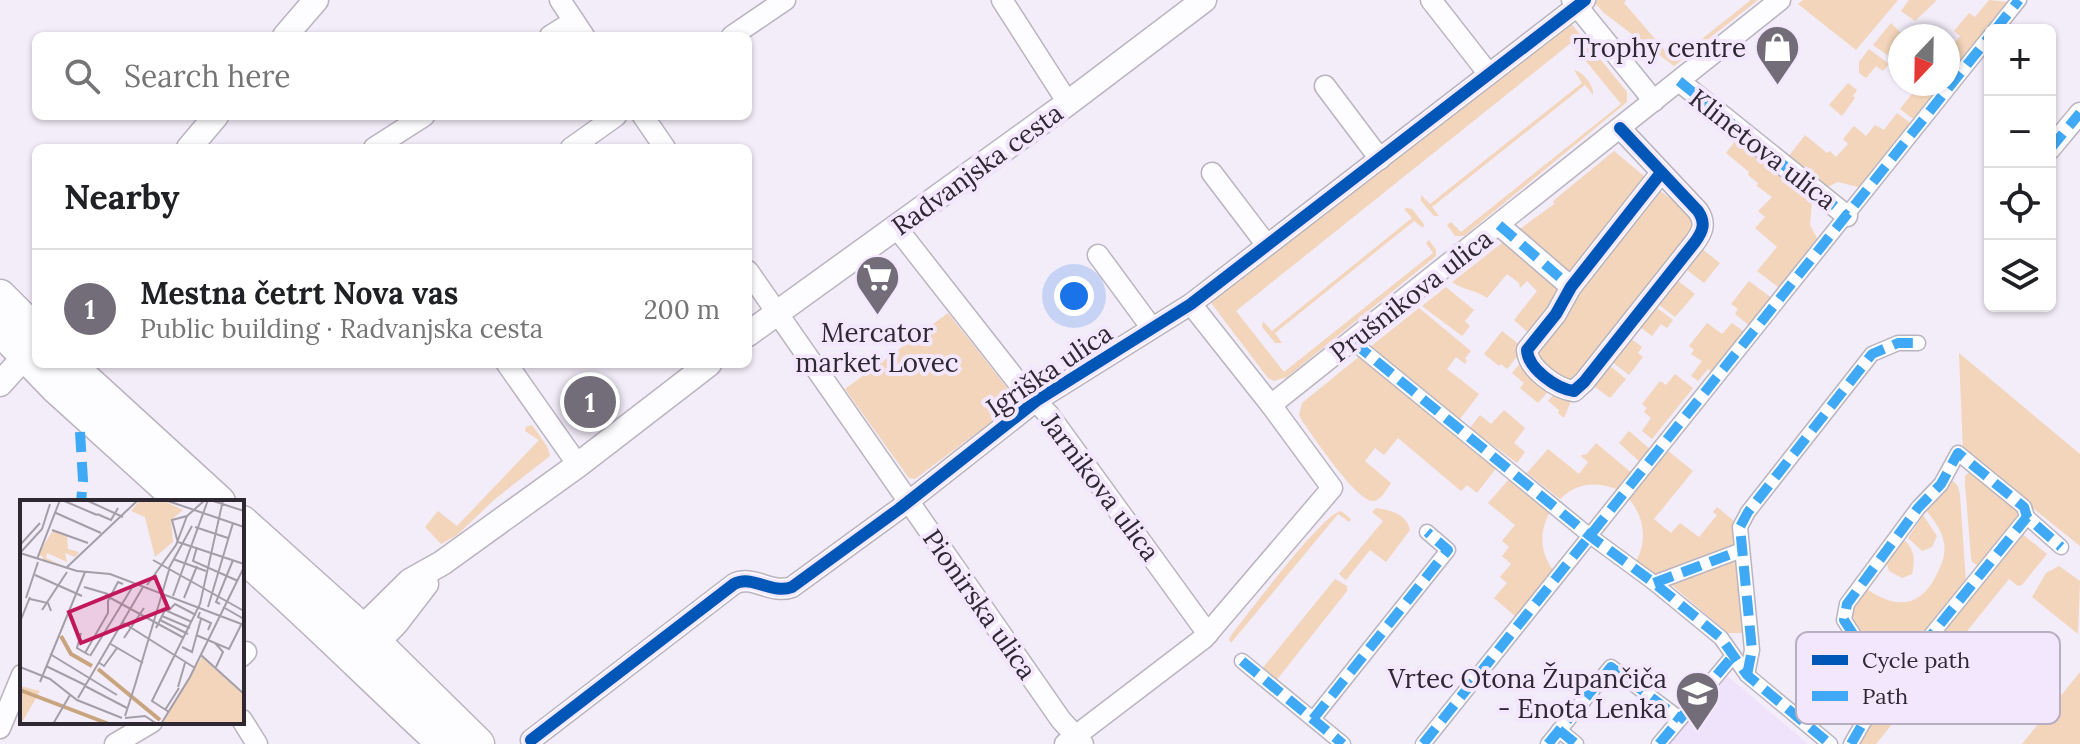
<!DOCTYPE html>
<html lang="en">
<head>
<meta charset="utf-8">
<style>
	body { margin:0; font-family:Lora,serif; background:#f2f2f2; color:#202124 }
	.controls { position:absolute; right:24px; top:24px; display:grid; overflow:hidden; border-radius:12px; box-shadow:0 2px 6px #0004 }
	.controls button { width:72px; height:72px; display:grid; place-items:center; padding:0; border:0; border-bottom:2px solid #e0e0e0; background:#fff; color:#202124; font:40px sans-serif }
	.compass { position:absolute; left:1888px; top:24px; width:72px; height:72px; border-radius:50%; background:#fff; box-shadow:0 2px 6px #0004; rotate:202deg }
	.you { position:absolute; left:1074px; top:296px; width:28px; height:28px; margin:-20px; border:6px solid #fff; border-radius:50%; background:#1a73e8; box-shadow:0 0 0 12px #1a73e833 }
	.badge { display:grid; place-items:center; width:52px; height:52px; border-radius:50%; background:#726d78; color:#fff; font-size:26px; font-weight:700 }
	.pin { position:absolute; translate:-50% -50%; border:4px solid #fff; box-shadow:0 2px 8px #0006 }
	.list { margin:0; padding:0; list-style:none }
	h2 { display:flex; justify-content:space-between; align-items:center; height:104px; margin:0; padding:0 32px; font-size:34px }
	h2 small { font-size:26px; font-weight:400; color:#757577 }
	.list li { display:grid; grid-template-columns:52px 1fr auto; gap:24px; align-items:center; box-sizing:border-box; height:120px; padding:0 32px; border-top:2px solid #e0e0e0 }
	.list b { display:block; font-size:30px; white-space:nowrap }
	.list p { margin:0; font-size:26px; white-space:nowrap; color:#757577 }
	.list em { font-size:26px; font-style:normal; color:#757577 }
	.icon { flex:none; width:44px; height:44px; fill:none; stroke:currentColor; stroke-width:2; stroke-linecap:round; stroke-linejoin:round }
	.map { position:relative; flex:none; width:2080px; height:744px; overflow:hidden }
	.search { position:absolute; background:#fff; box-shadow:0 2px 6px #0004; left:32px; top:32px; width:720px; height:88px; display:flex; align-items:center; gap:20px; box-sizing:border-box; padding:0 28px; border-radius:12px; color:#757577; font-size:30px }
	.panel { position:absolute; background:#fff; box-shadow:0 2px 6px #0004; left:32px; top:144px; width:720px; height:224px; border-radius:12px }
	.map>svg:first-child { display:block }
	.built { fill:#efe2fb }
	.green { fill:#f2d5ba }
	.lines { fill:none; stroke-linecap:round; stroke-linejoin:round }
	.pedestrian-casing { stroke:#bab4c0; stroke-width:17 }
	.minor-casing { stroke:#bab4c0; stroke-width:23 }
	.tertiary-casing { stroke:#bab4c0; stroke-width:27 }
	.primary-casing { stroke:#bab4c0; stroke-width:35 }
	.pedestrian { stroke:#fdfcfe; stroke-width:14 }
	.minor { stroke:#fdfcfe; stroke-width:20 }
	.tertiary { stroke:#fdfcfe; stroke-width:24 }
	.primary { stroke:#fdfcfe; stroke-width:32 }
	.quiet { stroke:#3fa9f5; stroke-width:10; stroke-dasharray:20 10; stroke-linecap:butt }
	.cycleway-casing { stroke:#f3e7fe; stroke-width:17 }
	.cycleway { stroke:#0057b8; stroke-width:12 }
	.labels { text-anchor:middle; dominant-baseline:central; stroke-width:8; stroke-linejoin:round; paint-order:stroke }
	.poi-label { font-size:26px; fill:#2d2832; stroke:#f3e7fe; text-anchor:end }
	.street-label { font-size:26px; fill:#2d2832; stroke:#f3e7fe }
	.inset-river { fill:none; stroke:#c8a57e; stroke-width:4 }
	.inset-road { fill:none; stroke:#a49ea9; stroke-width:2 }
	.view { fill:#c2185b; fill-opacity:0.15; stroke:#c2185b; stroke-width:4 }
	.inset-edge { fill:none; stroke:#2d2832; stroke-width:4 }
	.key { fill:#f3e7fe; stroke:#b8aec1; stroke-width:2 }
	.key-label { font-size:22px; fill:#2d2832 }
</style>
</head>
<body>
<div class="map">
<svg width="2080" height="744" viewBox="0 0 2080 744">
	<rect width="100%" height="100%" fill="#f3ecf9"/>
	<path class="built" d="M1725 674 1808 744H1667Z"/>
	<g class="green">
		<path d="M1597 0H1626L1624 3 1674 61 1751 0H1758L1674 66 1604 13 1595 3Z"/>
		<path d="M1803 0H1898L1856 50 1798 4Z"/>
		<path d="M1909 0H1935L1936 1 1915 21 1901 11Z"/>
		<path d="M1989 0 2007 2 1979 37 1981 40 1963 64 1948 51 1960 36 1954 31 1969 13 1975 17Z"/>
		<path d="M1569 21 1627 92V102L1464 236H1455L1447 225 1451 222 1461 232 1621 104 1571 43 1236 311 1284 372 1433 253 1426 243 1429 240 1436 250V256L1287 377 1274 381 1268 378 1208 299Z"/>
		<path d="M1891 23 1903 35 1891 49 1897 54 1893 59 1873 45Z"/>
		<path d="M1869 49 1889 64 1883 71 1876 66 1866 78 1859 73V62Z"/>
		<path d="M1574 70C1583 72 1594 85 1593 95L1585 85 1432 207 1439 216H1434L1421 201V195L1430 204 1582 83Z"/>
		<path d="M1848 83 1857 90 1853 96 1855 98 1842 116 1829 105Z"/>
		<path d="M1913 84H1946L1916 121 1900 109 1912 94 1908 90Z"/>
		<path d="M1897 113 1913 125 1862 188 1838 182 1827 187 1789 156 1805 135 1827 153 1830 151 1836 157 1848 144 1843 139 1854 126 1866 136 1875 125 1884 130Z"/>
		<path d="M1735 141 1812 202 1810 225 1818 240 1782 290 1757 271 1777 247 1755 228 1765 217 1758 211 1772 197 1757 186 1758 183 1748 175 1749 172 1726 153Z"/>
		<path d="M1614 151 1650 181 1572 275 1516 232 1554 204 1553 201Z"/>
		<path d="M1660 191 1681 206 1698 225 1574 384 1540 365 1537 345 1655 192Z"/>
		<path d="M1407 208 1412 209 1424 224 1423 228 1414 221 1275 333 1282 343H1275L1262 327 1263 321 1272 331 1412 218 1404 209Z"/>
		<path d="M1507 239 1561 288 1532 336 1514 320 1537 291 1527 281 1520 288 1519 283 1507 274 1487 298C1476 290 1463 290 1452 282Z"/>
		<path d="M1698 246 1720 263 1704 283 1682 266Z"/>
		<path d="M1673 277 1695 294 1675 317 1654 301Z"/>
		<path d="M1749 281 1773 299 1750 326 1735 314 1738 309 1731 304Z"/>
		<path d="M1446 287 1474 310 1465 321 1470 326 1462 336 1422 306Z"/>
		<path d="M1652 304 1673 320 1667 328 1661 324 1652 336 1636 324Z"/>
		<path d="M1419 308 1471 351 1465 358 1467 361 1465 364 1456 357 1447 369 1479 394 1460 419 1370 347Z"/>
		<path d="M948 313 1008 389 1012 398 1006 411 915 479 909 478 845 389Z"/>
		<path d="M1707 323 1722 334 1732 323 1746 333 1713 373 1708 369 1698 381 1691 376 1702 361 1691 354 1694 350 1689 346Z"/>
		<path d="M1502 331 1524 348 1507 369 1501 364 1499 366 1484 354Z"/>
		<path d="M1626 335 1642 347 1638 353 1643 357 1629 375 1607 358Z"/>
		<path d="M1959 353 2080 454V546L1963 452Z"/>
		<path d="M1360 356 1497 467 1477 493 1467 485 1461 491 1398 438 1384 455 1375 448 1365 461 1391 483C1387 489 1381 500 1374 501 1358 504 1313 436 1303 422L1299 415 1302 403Z"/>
		<path d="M1522 361 1553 386 1538 403 1520 388 1524 383 1512 373Z"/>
		<path d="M1604 361 1626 379 1610 398 1588 382Z"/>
		<path d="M1675 374 1693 388 1652 439 1642 431 1651 418 1644 412 1647 408 1642 404 1660 381 1666 385Z"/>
		<path d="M1558 389 1571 401 1564 418 1558 413 1559 410 1548 401Z"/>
		<path d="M1504 410 1525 428 1514 443 1525 452 1517 463 1470 428 1480 415 1491 424Z"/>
		<path d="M532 425 547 446 550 456 495 499 457 535 441 544 425 527 438 511 457 526 539 440 525 431 526 427Z"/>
		<path d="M1629 431 1651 450 1640 462 1619 443Z"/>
		<path d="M1596 443 1633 474 1619 490C1597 481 1577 482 1560 499L1527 473 1548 449 1579 474 1588 462 1581 456 1584 454 1586 455Z"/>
		<path d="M1667 450 1693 471 1654 519 1671 533 1680 523 1699 537 1717 515 1713 512 1717 507 1734 521 1738 539 1734 547 1657 577 1636 561C1648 541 1644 515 1628 498Z"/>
		<path d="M1970 471 2018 510 2016 522 1983 563 1977 565 1972 562 1971 557 1965 484V476Z"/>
		<path d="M1511 477 1551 510C1539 531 1539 550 1553 570L1516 617 1494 598 1507 583 1500 577 1511 564 1502 556 1509 547 1502 541 1515 525 1488 503Z"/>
		<path d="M1952 480 1958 486 1960 495 1966 583 1905 660C1881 663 1862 635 1850 618L1855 600 1865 588C1895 609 1920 609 1937 574 1942 564 1946 554 1944 543 1942 530 1934 521 1926 510Z"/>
		<path d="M1376 508C1390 510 1407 514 1410 530L1386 562 1370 550 1346 580 1339 574 1383 521 1372 512Z"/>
		<path d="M1341 511 1351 519 1349 522 1338 514 1231 643 1229 639 1232 634C1248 614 1323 513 1341 511Z"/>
		<path d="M1923 515 1937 536 1932 547 1922 551 1908 538Z"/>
		<path d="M2020 532 2047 554 2022 585 2018 586 2009 579 1876 744H1857L1860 736 1908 674 1919 665 1930 645Z"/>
		<path d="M1903 539C1915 549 1915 560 1912 574L1902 578 1889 571 1886 561Z"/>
		<path d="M1737 559 1744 633H1728L1667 581Z"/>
		<path d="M2059 566 2080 581 2078 634 2032 597 2046 573Z"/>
		<path d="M1335 579 1347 586V591L1275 682 1261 670Z"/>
		<path d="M2080 672V744H2022Z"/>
	</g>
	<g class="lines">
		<defs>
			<g id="pedestrian">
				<path d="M1995 30 2019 0"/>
				<path d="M1353 342 1590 536 1654 583 1721 638 1747 675 1830 744"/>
				<path d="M1654 583 1742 550"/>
				<path d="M1242 661 1343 744"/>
				<path d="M1901 673 1855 637 1844 620 1847 604 1918 508 1941 484 1958 453 2024 507 2027 517"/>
				<path d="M1747 675 1752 650 1740 527 1748 512 1872 354 1898 343H1918"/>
				<path d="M1313 719 1448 550 1427 532"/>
				<path d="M1559 730 1576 744"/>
				<path d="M1423 744 1990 36"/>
				<path d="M1548 744 1611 667 1680 719"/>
				<path d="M1659 744 1732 657"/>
				<path d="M1851 744 1863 723 1902 671 2027 517 2061 547"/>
			</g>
			<g id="minor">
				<path d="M560 0 584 36"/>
				<path d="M1002 0 1068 103"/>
				<path d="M1431 0 1488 73"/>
				<path d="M1572 0 1654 101"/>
				<path d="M550 36 574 21"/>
				<path d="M732 36 785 0"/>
				<path d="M1679 81 1847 216"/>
				<path d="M1325 86 1380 159"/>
				<path d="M643 116 665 148"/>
				<path d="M1620 128 1698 211C1706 223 1703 231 1695 242L1584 382 1574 391C1557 389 1528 369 1527 350L1556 314 1571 287 1660 174"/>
				<path d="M374 148 424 116"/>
				<path d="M571 148 616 116"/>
				<path d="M2050 149 2080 113"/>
				<path d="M1212 173 1266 244"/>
				<path d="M1499 225 1571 287"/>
				<path d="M896 227 1020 385 1049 415 1208 634"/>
				<path d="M1098 255 1151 327"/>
				<path d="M748 271 1061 720 1083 744"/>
				<path d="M1191 304 1271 405"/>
				<path d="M507 364 578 465"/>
				<path d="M242 656 246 652"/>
				<path d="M242 720 257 744"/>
				<path d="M0 728 22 675"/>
				<path d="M531 740 734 584C752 574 772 595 792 587L899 509 1036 401 1191 304 1585 0"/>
				<path d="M115 744 152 722"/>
				<path d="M1065 744 1204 638 1332 488 1271 405 1780 0"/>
			</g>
			<g id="tertiary">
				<path d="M285 36 316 0"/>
				<path d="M189 148 216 116"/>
				<path d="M748 334 1068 103 1204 0"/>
				<path d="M0 384 36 344"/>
				<path d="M350 640 410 581 442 563 578 465 709 364"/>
				<path d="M364 656 396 623 426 584"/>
			</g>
			<g id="primary">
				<path d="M0 296 36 332"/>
				<path d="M0 329 57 388 183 502"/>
				<path d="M68 364 219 502"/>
				<path d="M242 522 361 629 478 744"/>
				<path d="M242 555C311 616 376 681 444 744"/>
			</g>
		</defs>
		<use href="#pedestrian" class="pedestrian-casing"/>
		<use href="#minor" class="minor-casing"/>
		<use href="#tertiary" class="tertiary-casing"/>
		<use href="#primary" class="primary-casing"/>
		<use href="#pedestrian" class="pedestrian"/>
		<use href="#minor" class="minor"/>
		<use href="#tertiary" class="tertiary"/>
		<use href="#primary" class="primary"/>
		<g class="quiet">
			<path d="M1995 30 2019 0"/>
			<path d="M1679 81 1847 216"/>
			<path d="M2050 149 2080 113"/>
			<path d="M1499 225 1571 287"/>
			<path d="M1353 342 1590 536 1654 583 1721 638 1747 675 1830 744"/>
			<path d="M80 432 83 480 81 502"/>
			<path d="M1654 583 1742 550"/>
			<path d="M1242 661 1343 744"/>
			<path d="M1901 673 1855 637 1844 620 1847 604 1918 508 1941 484 1958 453 2024 507 2027 517"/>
			<path d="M1747 675 1752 650 1740 527 1748 512 1872 354 1898 343H1918"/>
			<path d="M1313 719 1448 550 1427 532"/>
			<path d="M1559 730 1576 744"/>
			<path d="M1423 744 1990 36"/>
			<path d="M1548 744 1611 667 1680 719"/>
			<path d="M1659 744 1732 657"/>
			<path d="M1851 744 1863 723 1902 671 2027 517 2061 547"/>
		</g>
		<defs>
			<g id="cycleway">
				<path d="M1620 128 1698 211C1706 223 1703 231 1695 242L1584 382 1574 391C1557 389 1528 369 1527 350L1556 314 1571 287 1660 174"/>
				<path d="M531 740 734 584C752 574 772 595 792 587L899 509 1036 401 1191 304 1585 0"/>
			</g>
		</defs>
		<use href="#cycleway" class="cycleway-casing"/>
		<use href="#cycleway" class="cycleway"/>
	</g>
	<defs>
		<symbol id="shop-pin" viewBox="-11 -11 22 30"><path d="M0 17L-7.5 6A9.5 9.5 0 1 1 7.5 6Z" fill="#726d78" stroke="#f3e7fe"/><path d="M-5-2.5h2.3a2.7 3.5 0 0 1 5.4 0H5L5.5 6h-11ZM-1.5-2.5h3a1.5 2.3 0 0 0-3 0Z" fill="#fff"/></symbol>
		<symbol id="supermarket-pin" viewBox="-11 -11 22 30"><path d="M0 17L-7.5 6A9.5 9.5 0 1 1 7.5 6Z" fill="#726d78" stroke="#f3e7fe"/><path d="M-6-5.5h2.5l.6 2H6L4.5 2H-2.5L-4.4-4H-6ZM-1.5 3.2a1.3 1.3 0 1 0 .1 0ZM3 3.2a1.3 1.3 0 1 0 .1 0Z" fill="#fff"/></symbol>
		<symbol id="school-pin" viewBox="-11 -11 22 30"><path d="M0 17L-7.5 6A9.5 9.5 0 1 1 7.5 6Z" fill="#726d78" stroke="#f3e7fe"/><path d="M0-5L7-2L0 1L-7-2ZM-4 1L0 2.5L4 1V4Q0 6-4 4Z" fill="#fff"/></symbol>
	</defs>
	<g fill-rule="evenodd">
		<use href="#shop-pin" x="1752" y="22" width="51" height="69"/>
		<use href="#supermarket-pin" x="852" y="252" width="51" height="69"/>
		<use href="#school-pin" x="1672" y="668" width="51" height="69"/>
	</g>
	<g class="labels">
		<g class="poi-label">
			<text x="1746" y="47">Trophy centre</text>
			<text x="877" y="332" text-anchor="middle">Mercator<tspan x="877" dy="30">market Lovec</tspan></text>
			<text x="1667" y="678">Vrtec Otona Župančiča<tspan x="1667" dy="30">- Enota Lenka</tspan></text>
		</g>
		<g class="street-label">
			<text transform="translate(1763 149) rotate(38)">Klinetova ulica</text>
			<text transform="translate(977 169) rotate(-36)">Radvanjska cesta</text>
			<text transform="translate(1411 295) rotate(-38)">Prušnikova ulica</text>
			<text transform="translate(1049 370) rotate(-34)">Igriška ulica</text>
			<text transform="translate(1101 487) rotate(53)">Jarnikova ulica</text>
			<text transform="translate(980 604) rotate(55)">Pionirska ulica</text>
		</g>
	</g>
	<g transform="translate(20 500)">
		<rect width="224" height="224" fill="#f3ecf9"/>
		<path d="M120 0H142L163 10 151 20 153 42 135 57 125 17 111 11ZM33 30 47 35 48 49 59 52 55 57 45 53 47 62 27 53 26 58 46 67 24 60 21 55 19 57 16 58ZM182 157 224 195V224H142ZM0 186 20 191 1 224H0Z" fill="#f2d5ba"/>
		<path class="inset-river" d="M41 136 51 154 72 166M78 169 140 220M0 190 89 224"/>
		<path class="inset-road" d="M42 0 77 15M66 0 103 17M145 0 224 27M190 0 224 11M36 13 81 33M77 14 91 20 98 8M175 27 208 38M32 30 68 43M158 42 224 64M158 43 152 20 167 16 185 0M0 45 20 23M177 47 173 61 218 81M0 53 22 29 30 4M0 53 57 71 90 74 224 125M17 59 40 0M153 59 186 71M133 60 224 111M46 68 118 0M149 68 172 26M15 75 62 96M127 85 156 45 167 16M64 87 88 94M85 95 164 138M153 96 188 0M6 98 18 62M164 98 177 66M10 99 28 103 31 111M200 104 196 102 213 60M188 107 213 23M203 107 224 119M22 110 47 72M148 111 155 104 176 115M180 112 178 117 191 123 188 130M142 116 170 128M140 120 168 134M0 122 10 97M102 122 175 168M136 128 145 110 172 122M61 133 57 148 69 155M176 135 209 149 221 125M104 138 124 108M89 143 123 163M195 143 203 152 196 167M162 147 172 152 181 119M65 153 88 113V101L98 82 103 84M30 154 97 195M181 155 224 194M70 156 113 86M78 162 84 166 97 148M26 166 65 185M0 167 30 179 57 200 102 218M20 182 65 72M115 185 149 70M65 186 107 208M158 187 165 163M58 198 123 87M145 210 159 188M149 212 132 201 180 104 203 0M105 216 116 182M105 218 125 216 137 224M33 224 50 195M141 224 170 177 224 67"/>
		<path class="view" d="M135 77 148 108 61 143 49 112Z"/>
		<rect width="224" height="224" class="inset-edge"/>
	</g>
	<rect x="1796" y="632" width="264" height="92" rx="12" class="key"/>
	<rect x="1812" y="655" width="36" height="10" fill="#0057b8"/>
	<rect x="1812" y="691" width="36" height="10" fill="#3fa9f5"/>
	<g class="key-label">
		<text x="1862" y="668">Cycle path</text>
		<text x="1862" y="704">Path</text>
	</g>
</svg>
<div class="controls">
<button>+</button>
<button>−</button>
<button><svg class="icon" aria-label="locate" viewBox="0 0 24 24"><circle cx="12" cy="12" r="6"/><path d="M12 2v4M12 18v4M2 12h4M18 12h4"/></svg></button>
<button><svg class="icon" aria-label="layers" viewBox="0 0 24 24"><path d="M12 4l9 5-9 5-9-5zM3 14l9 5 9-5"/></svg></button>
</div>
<svg class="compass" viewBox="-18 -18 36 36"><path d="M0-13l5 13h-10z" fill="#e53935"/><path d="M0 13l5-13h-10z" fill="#757577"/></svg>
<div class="you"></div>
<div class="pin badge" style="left:590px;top:402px">1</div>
<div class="search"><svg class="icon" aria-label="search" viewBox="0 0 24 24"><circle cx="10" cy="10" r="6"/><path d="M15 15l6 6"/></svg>Search here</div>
<section class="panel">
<h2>Nearby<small></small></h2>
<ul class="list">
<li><span class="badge">1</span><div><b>Mestna četrt Nova vas</b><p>Public building · Radvanjska cesta</p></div><em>200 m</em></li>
</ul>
</section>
</div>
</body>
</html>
